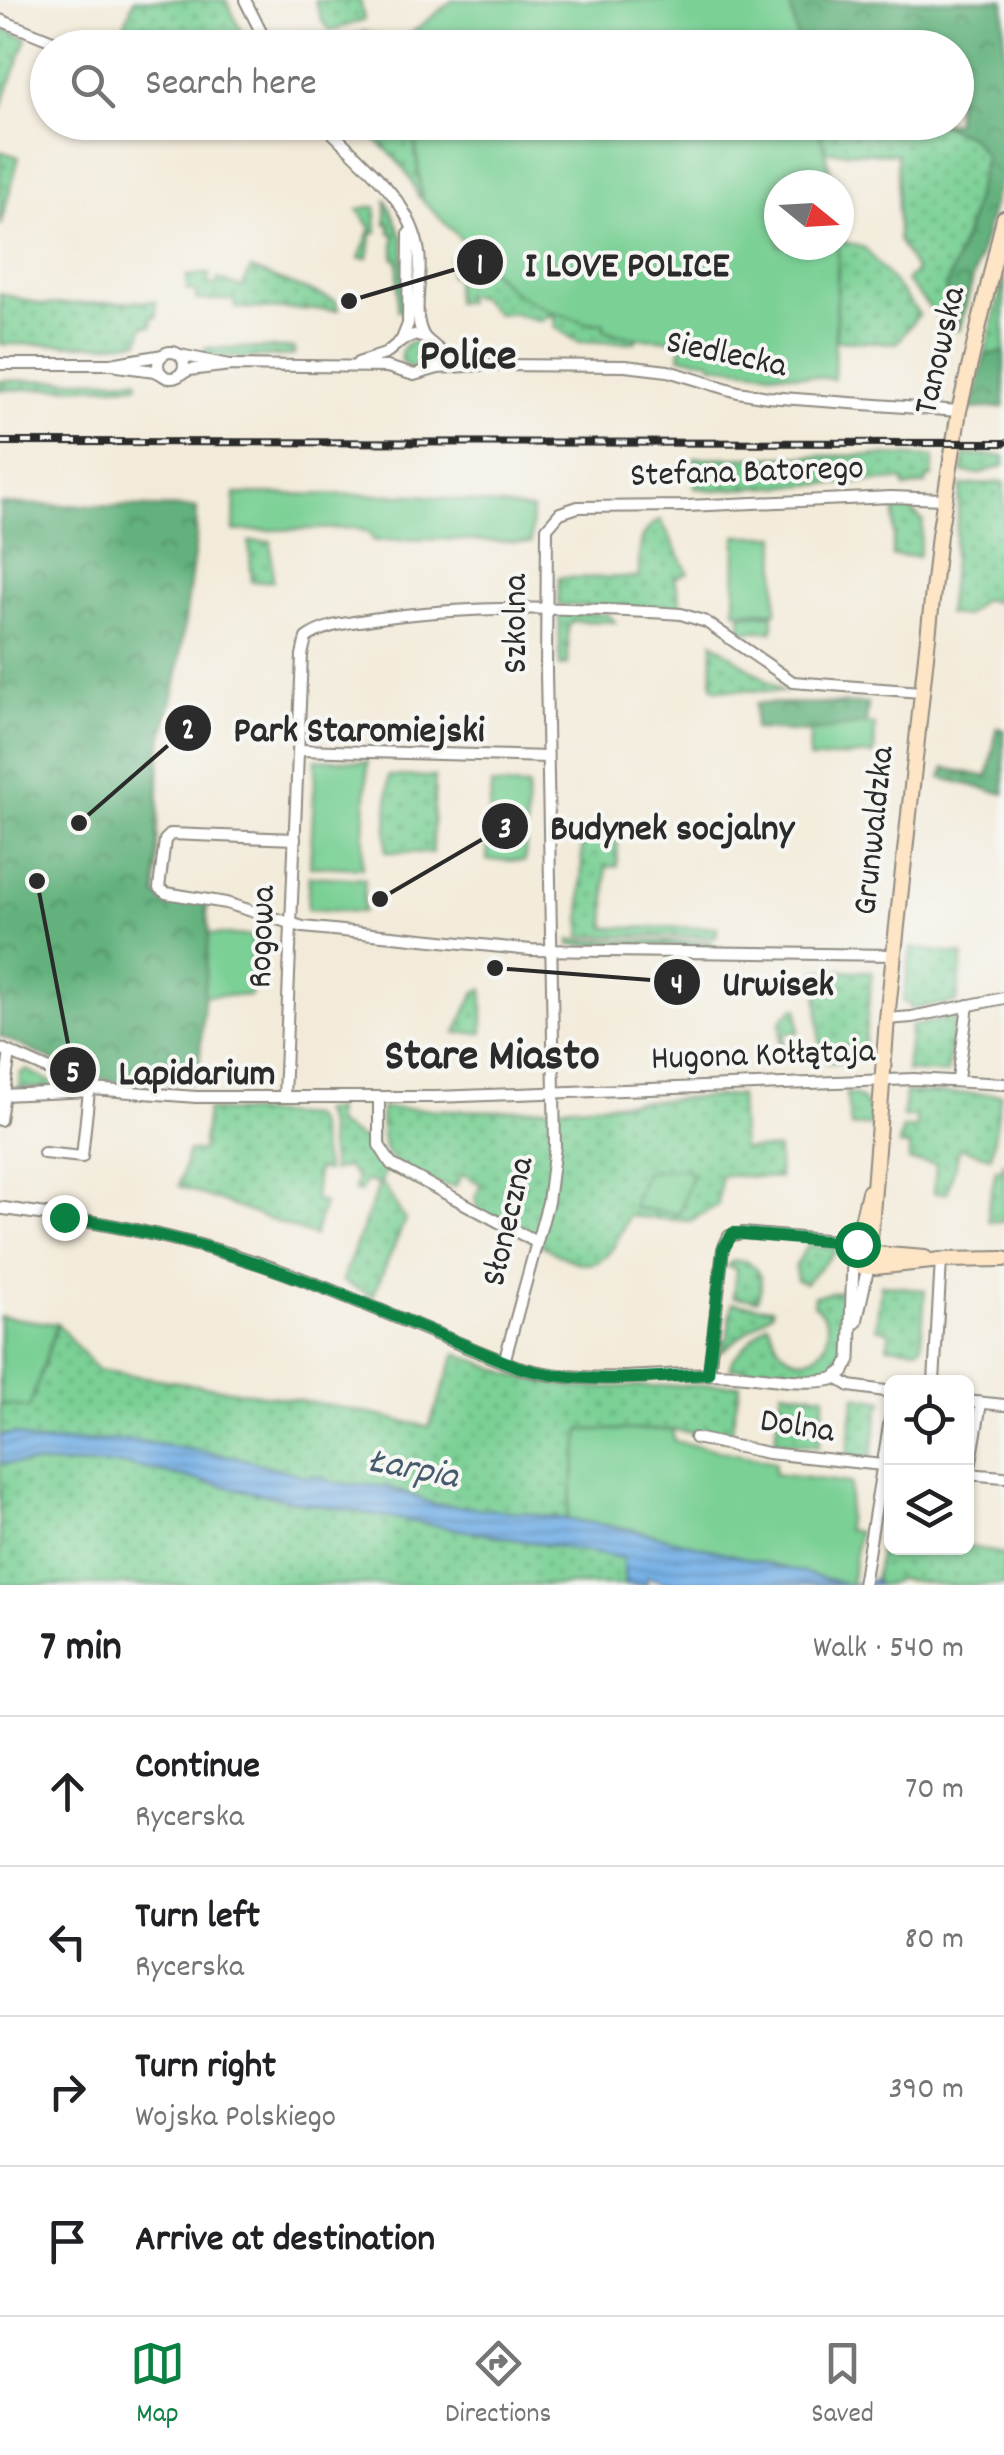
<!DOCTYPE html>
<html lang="en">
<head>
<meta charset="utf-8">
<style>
	body { margin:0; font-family:Dekko,sans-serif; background:#f6f6f6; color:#202124 }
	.controls { position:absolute; right:30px; bottom:30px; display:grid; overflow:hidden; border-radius:15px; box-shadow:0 2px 8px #0004 }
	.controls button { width:90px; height:90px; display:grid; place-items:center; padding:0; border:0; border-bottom:2px solid #e0e0e0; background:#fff; color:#202124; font:50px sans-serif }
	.compass { position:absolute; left:764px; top:170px; width:90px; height:90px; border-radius:50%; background:#fff; box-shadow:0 2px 8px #0004; rotate:108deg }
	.stop { position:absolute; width:30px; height:30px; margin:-22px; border:8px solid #0b8043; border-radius:50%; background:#fff }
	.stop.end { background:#0b8043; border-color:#fff; box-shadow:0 2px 10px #0008 }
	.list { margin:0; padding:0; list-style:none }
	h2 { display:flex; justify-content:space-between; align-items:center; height:130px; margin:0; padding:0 40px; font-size:42px }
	h2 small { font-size:32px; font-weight:400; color:#757577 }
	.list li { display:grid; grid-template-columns:65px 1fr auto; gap:30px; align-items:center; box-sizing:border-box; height:150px; padding:0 40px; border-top:2px solid #e0e0e0 }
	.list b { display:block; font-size:38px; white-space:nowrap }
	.list p { margin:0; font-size:32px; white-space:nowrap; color:#757577 }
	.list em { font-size:32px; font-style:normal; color:#757577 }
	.icon { flex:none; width:55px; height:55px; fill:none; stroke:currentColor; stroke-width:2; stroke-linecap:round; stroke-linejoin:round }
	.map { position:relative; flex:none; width:1004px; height:1585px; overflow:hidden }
	.search { position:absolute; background:#fff; box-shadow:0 2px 8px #0004; left:30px; right:30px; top:30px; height:110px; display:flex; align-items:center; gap:25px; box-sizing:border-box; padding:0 35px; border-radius:55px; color:#757577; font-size:38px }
	.sheet { height:730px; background:#fff }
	nav { display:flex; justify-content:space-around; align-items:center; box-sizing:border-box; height:140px; border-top:2px solid #e0e0e0; background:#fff; font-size:28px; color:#757577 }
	nav a { display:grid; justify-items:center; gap:5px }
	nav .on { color:#0b8043 }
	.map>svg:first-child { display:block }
	.grass { fill:url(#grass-dots); stroke:#527e60; stroke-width:2.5 }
	.forest { fill:url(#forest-crowns); stroke:#476e54; stroke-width:2.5 }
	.garden { fill:#7ad095; stroke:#527e60; stroke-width:2.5 }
	.water { fill:url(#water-rules); stroke:#506e88; stroke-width:2.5 }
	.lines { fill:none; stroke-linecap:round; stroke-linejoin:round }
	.minor-casing { stroke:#8f8b82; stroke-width:14 }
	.tertiary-casing { stroke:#8f8b82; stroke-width:15 }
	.secondary-casing { stroke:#8f8b82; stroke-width:18 }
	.minor { stroke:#fff; stroke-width:10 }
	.tertiary { stroke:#fff; stroke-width:11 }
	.secondary { stroke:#fde5c5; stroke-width:14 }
	.rail-casing { stroke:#2b2b2b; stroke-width:8 }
	.rail { stroke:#f6f6f2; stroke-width:4; stroke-dasharray:11; stroke-linecap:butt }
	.route { stroke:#0b8043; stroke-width:12 }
	.labels { text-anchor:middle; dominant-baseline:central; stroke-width:8; stroke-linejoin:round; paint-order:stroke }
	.street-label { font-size:35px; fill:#2b2b2b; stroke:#f6f6f2 }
	.water-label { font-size:38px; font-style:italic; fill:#455a6c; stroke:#f6f6f2 }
	.district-label { font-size:45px; font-weight:bold; fill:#2b2b2b; stroke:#f6f6f2 }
	.leader { fill:none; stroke:#2b2b2b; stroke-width:4 }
	.callout-dot { fill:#2b2b2b; stroke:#f6f6f2; stroke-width:4 }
	.mark-label { font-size:30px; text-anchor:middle; font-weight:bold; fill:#fff }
	.callout-label { font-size:38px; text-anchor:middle; font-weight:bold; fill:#2b2b2b; stroke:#f6f6f2; stroke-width:8; stroke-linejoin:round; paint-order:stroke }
</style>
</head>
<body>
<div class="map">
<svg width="1004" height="1585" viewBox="0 0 1004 1585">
	<defs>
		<pattern id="grass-dots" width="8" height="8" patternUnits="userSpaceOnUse" patternTransform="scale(2.5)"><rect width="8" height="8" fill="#7ad095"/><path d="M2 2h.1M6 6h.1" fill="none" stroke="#64a97a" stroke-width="1.8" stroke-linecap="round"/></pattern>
		<pattern id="forest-crowns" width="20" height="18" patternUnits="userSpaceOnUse" patternTransform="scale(2.5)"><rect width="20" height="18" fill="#63b27e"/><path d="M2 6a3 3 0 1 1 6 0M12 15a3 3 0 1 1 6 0" fill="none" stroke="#529167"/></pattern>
		<pattern id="water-rules" width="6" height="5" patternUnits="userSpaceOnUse" patternTransform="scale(2.5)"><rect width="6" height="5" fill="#74b0e6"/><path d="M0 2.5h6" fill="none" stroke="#5f8fbb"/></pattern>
	</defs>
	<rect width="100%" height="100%" fill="#f6f6f2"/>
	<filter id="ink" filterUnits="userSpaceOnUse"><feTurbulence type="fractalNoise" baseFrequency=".01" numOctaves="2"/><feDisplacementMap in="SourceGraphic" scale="20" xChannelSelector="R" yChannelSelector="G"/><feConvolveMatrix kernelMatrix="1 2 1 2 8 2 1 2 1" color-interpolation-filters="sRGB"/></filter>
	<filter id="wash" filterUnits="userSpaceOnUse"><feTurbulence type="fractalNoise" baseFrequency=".0048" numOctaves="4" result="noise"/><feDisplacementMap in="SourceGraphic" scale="40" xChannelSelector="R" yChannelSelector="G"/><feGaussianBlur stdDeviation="2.25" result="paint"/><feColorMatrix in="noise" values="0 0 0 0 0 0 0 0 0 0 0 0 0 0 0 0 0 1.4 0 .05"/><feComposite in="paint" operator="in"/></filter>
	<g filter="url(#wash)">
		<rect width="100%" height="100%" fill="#f3ebda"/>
		<g class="grass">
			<path d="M134 0H226L249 47H116Z"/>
			<path d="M315 0H360L364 20 331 31 322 21Z"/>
			<path d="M1 28 27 38 0 110V30Z"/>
			<path d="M346 123H413L421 197H418C411 173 394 155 374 139 364 132 354 131 346 123Z"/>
			<path d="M817 123H940L971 137 985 155 968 227 946 288 947 327 906 281 916 271 898 240 897 154 825 151Z"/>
			<path d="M0 151 19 157 0 226Z"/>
			<path d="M386 199 403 238 405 311H398V259H394V233H390V224H386Z"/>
			<path d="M366 207H376L377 232 372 233 368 258H359L371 228 358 210Z"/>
			<path d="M839 240 865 248 919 314 897 343 836 340Z"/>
			<path d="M450 259 468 276 481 261 592 324 605 323 604 331 637 338 635 342H578L555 327V317L549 315 541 321 511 313 496 314 479 297 463 295 466 302H455V277L450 276Z"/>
			<path d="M251 269 336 301 338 310 235 308 234 300H196V291L187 290V276L209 274 208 284 217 285 218 279 242 288Z"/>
			<path d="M1004 276V352L985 355Z"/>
			<path d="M0 293 43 305 156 301V317H151L152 326H143L139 341 103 345 0 344Z"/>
			<circle cx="414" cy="355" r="13"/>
			<path d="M205 348H294V355L246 358 205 355Z"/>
			<path d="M138 379V385L0 390V381Z"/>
			<path d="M887 455 934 457 932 477 927 478 926 484 905 488 903 480 713 490 695 488V458Z"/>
			<path d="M965 455 1004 456V466L978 474 962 472Z"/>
			<path d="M1004 482V604L983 599 965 616 947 614 961 486Z"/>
			<path d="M895 509H910L923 521 919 556H892Z"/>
			<path d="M661 520 688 572 675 578 682 609 558 605 559 578 639 577C639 555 636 530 661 520Z"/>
			<path d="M271 541 273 581 252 582 249 542Z"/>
			<path d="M559 613 608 614 615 622 572 621 568 629V665L560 666Z"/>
			<path d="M713 642 783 692 715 689 712 685Z"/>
			<path d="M389 776 435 777 432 853 386 852Z"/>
			<path d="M582 830 618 832 617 866 606 867V928L717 927 716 937 581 936Z"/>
			<path d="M570 940 712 942 711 946 570 945Z"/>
			<path d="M911 948 963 955 957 1002 910 1009V1004L903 1002Z"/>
			<path d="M817 971H872L864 1048C856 1065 844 1062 827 1062L820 1054Z"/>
			<path d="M483 989V1033H456L475 992Z"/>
			<path d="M794 1008H798L799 1032 784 1033V1044H780L781 1020Z"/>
			<path d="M954 1018 947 1074 906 1071 911 1026Z"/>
			<path d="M27 1070 57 1085 58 1088H19L20 1073Z"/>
			<path d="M846 1093C866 1096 869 1107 872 1125L851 1127Z"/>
			<path d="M905 1093 1001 1094 991 1157 960 1148 947 1193H934L936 1164 909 1161V1146L899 1145 903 1128H916V1117H903Z"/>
			<path d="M739 1095 742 1149H778L779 1178 721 1175 718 1205 690 1221 628 1216C606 1273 591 1274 541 1245 520 1233 499 1222 478 1211L475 1198 481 1184 462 1174 455 1187C432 1185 396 1171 385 1149 380 1138 382 1121 381 1108L496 1111Z"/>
			<path d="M207 1110 310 1116 316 1123 326 1171 317 1169 314 1200 324 1203 314 1236 179 1186 188 1151H202Z"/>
			<path d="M335 1110V1124L364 1140 370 1131H374L375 1151 386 1171 381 1181 405 1220 373 1296 342 1281 379 1185 366 1180 360 1192 354 1190 357 1179 347 1167 332 1171 326 1122 321 1111Z"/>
			<path d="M1004 1161V1222L989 1221 988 1208 996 1169 1002 1170Z"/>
			<path d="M807 1245 834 1248 835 1252 805 1283 797 1280 795 1268Z"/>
			<path d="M733 1261H745C761 1270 765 1283 757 1300L733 1297 736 1269 727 1266Z"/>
			<path d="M881 1284 925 1290 921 1346 917 1349 887 1346 890 1332 876 1328Z"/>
			<path d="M845 1290C844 1307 845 1347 838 1362 827 1384 752 1369 730 1368L732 1360 767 1323C774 1331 774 1343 782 1350 809 1377 850 1335 813 1304L814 1296Z"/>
			<path d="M732 1303 772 1308V1312L721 1352H716L717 1343 727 1339Z"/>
			<path d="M57 1324 98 1370 330 1405 429 1427 456 1353 519 1377 577 1388 740 1384 730 1437 672 1430H581L567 1519 432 1504 388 1487 332 1483 322 1477 304 1476 236 1457 131 1440 34 1442 16 1434 0 1435V1404L29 1407Z"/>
			<path d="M782 1390 825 1395 819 1446 775 1441Z"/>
			<path d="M855 1396 884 1401 879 1409 871 1458 847 1459Z"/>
			<path d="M0 1463 128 1465 289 1500 624 1558 625 1585H0Z"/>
			<path d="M883 1529 891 1530 892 1548 967 1546 1004 1554V1585H947L897 1579 888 1585H878L875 1579Z"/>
		</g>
		<g class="forest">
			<path d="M789 0H1004V165L959 330 947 327 946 288 968 227 985 156 971 137 940 123 956 122V48L799 47Z"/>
			<path d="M364 32 404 43 405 47 333 48 332 45Z"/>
			<path d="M1004 352V407L971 409 985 355Z"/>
			<path d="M0 504 197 508 196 539 177 679 160 749 156 896 206 903 209 934 198 1082H121L89 1077 0 1036Z"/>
			<path d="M756 703 868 704 866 724 810 732 754 729Z"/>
			<path d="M997 728 1004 730V794L941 778 945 768 988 777Z"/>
		</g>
		<g class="garden">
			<path d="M453 0H789L799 47H409V35Z"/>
			<path d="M413 123H817L834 185H779V245H838L834 379 712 365V361L680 357 682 340 637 338 604 330V323L584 322 548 310 513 292 422 200Z"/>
			<path d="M235 494 420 495 532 510 531 543 437 539 374 541 368 532 354 528 234 531Z"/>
			<path d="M736 536H777L776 612 735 611Z"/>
			<rect x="741" y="614" width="32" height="17"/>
			<path d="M866 724 875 725 874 755C852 753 832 759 809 759L810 732Z"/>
			<path d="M316 759 368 762 362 868 310 866Z"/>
			<path d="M491 785 528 787 525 861 487 860Z"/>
			<path d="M309 876 365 879 363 912 307 909Z"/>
			<path d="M209 934 253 936 250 996 204 995Z"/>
			<path d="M685 1168 692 1174 679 1214 633 1208 645 1172Z"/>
			<path d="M0 1316 57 1324 29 1408 0 1404Z"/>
			<path d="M581 1430H672L674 1441 775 1462 774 1474 851 1483 846 1530 858 1532 851 1585 635 1530 567 1519Z"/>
		</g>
		<path class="water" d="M16 1434 34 1442 131 1440 236 1457 304 1476 322 1477 332 1483 388 1487 433 1504 527 1513 635 1530 851 1585 875 1579 878 1585H673L647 1577V1585H625L623 1558 289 1500 128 1465 0 1463V1435Z"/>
	</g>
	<g filter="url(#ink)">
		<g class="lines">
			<defs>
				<g id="minor">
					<path d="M245 0 269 48"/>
					<path d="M0 20 70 48"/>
					<path d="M322 122C357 160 412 198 419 253 423 279 410 316 425 338"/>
					<path d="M402 339 408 324 409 233"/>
					<circle cx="171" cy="365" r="13"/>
					<path d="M180 355 230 365"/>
					<path d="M358 363 385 354 403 339 414 335 425 338 445 355 470 363"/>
					<path d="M0 364H111L163 355"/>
					<path d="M117 366 155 371 163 375"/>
					<path d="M178 376 189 370 231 365 387 367 414 375 438 368 481 365 625 366 668 371 738 392 768 397 959 411"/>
					<path d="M299 750 547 757"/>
					<path d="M295 839 171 834 165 840 159 888 166 893 226 903 303 927 531 950 894 955"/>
					<path d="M887 1019 912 1017 1004 998"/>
					<path d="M0 1048 92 1089 196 1097H436L914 1079 1004 1084"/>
					<path d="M958 1079 968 1005"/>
					<path d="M2 1095 91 1091"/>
					<path d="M284 1097 302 655 306 638C325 624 350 623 372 619 474 604 579 608 681 614L706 622 793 682 921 692"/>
					<path d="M379 1097V1145L391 1164 536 1242"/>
					<path d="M0 1120 10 1053"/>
					<path d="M44 1153 82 1157 89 1091"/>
					<path d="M504 1362 548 1202 555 1146 546 671 547 528 560 513 578 507 687 506 891 497 944 499"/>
					<path d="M709 1374 723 1249 729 1236 743 1233 861 1243"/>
					<path d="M837 1378 850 1386 892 1392"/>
					<path d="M934 1382 941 1260"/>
					<path d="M966 1401 1004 1405"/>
					<path d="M695 1438 768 1453 892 1466"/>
					<path d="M966 1474 1004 1477"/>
					<path d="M969 1474 981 1403"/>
					<path d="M863 1585 892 1407"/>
				</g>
				<g id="tertiary">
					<path d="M0 1208C89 1220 176 1235 261 1264 348 1294 432 1334 517 1367 587 1388 654 1372 725 1374 759 1375 800 1386 833 1379L844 1371 850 1359 853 1259"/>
					<path d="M856 1322 868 1267"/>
				</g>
				<g id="secondary">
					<path d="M862 1253 925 1258"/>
					<path d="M853 1259 861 1266 875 1267 941 1260 1004 1259"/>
					<path d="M853 1259 869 1192"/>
					<path d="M868 1267 887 1019 939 535 959 411 1004 218"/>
				</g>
			</defs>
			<use href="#minor" class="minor-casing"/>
			<use href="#tertiary" class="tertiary-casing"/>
			<use href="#secondary" class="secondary-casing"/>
			<use href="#minor" class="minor"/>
			<use href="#tertiary" class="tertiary"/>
			<use href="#secondary" class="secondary"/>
			<defs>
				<path id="rail" d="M0 442 1004 443"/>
			</defs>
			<use href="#rail" class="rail-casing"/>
			<use href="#rail" class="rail"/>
		</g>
	</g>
	<g class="lines" filter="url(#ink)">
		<path class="route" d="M64 1217C117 1226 170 1236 222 1252 323 1283 420 1328 518 1367 581 1386 644 1377 708 1374L723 1249 733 1233 857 1244"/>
	</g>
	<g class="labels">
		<g class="street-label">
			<text transform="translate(942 351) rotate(-77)">Tanowska</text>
			<text transform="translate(726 356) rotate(12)">Siedlecka</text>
			<text transform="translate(747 474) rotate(-2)">Stefana Batorego</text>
			<text transform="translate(518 624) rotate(-90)">Szkolna</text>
			<text transform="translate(876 831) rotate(-84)">Grunwaldzka</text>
			<text transform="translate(264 937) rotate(-88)">Rogowa</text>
			<text transform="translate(763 1057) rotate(-2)">Hugona Kołłątaja</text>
			<text transform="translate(510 1222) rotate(-77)">Słoneczna</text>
			<text transform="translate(797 1428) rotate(9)">Dolna</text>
		</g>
		<g class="water-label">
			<text transform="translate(413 1471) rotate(11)">Łarpia</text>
		</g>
		<g class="district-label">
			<text x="468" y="359">Police</text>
			<text x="492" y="1059">Stare Miasto</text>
		</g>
	</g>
	<path class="leader" d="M349 301L480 262M79 823L188 728M380 899L505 826M495 968L677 982M37 881L73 1070"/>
	<g class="callout-dot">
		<circle cx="349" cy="301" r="10"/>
		<circle cx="79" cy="823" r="10"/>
		<circle cx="380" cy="899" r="10"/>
		<circle cx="495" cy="968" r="10"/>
		<circle cx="37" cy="881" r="10"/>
		<circle cx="480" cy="262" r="25"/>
		<circle cx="188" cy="728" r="25"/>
		<circle cx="505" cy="826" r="25"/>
		<circle cx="677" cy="982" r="25"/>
		<circle cx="73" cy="1070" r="25"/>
	</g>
	<g class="mark-label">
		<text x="480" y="273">1</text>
		<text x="188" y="738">2</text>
		<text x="505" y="837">3</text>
		<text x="677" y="993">4</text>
		<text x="73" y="1081">5</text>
	</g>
	<g class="callout-label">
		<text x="627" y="276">I LOVE POLICE</text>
		<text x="359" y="741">Park Staromiejski</text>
		<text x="672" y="839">Budynek socjalny</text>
		<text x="778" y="995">Urwisek</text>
		<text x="197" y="1084">Lapidarium</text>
	</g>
</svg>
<div class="controls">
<button><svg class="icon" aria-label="locate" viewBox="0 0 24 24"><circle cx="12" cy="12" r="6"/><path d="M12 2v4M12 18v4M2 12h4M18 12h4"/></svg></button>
<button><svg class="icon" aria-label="layers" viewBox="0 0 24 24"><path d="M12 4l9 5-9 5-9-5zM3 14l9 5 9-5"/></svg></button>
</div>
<svg class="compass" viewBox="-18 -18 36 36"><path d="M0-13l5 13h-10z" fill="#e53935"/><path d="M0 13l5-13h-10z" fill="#757577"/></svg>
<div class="stop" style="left:857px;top:1244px"></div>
<div class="stop end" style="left:64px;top:1217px"></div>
<div class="search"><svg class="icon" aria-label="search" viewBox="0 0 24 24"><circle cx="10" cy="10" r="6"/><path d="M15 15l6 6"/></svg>Search here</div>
</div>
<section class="sheet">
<h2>7 min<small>Walk · 540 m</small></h2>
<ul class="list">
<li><svg class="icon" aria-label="ahead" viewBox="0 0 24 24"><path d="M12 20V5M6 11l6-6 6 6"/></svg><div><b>Continue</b><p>Rycerska</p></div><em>70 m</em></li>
<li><svg class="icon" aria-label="left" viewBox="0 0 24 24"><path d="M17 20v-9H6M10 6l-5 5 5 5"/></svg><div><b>Turn left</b><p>Rycerska</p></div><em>80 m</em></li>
<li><svg class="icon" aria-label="right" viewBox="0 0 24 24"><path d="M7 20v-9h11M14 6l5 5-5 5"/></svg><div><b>Turn right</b><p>Wojska Polskiego</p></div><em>390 m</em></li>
<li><svg class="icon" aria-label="arrive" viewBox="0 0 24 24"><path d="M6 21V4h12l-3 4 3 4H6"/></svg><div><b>Arrive at destination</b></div></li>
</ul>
</section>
<nav>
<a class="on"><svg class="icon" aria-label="map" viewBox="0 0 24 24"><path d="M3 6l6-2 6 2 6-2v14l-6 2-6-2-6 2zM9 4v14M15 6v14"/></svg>Map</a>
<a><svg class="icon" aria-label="directions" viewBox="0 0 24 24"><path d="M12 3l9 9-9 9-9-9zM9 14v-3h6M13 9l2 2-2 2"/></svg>Directions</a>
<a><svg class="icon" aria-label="saved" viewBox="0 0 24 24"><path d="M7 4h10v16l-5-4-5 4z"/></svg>Saved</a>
</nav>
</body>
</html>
